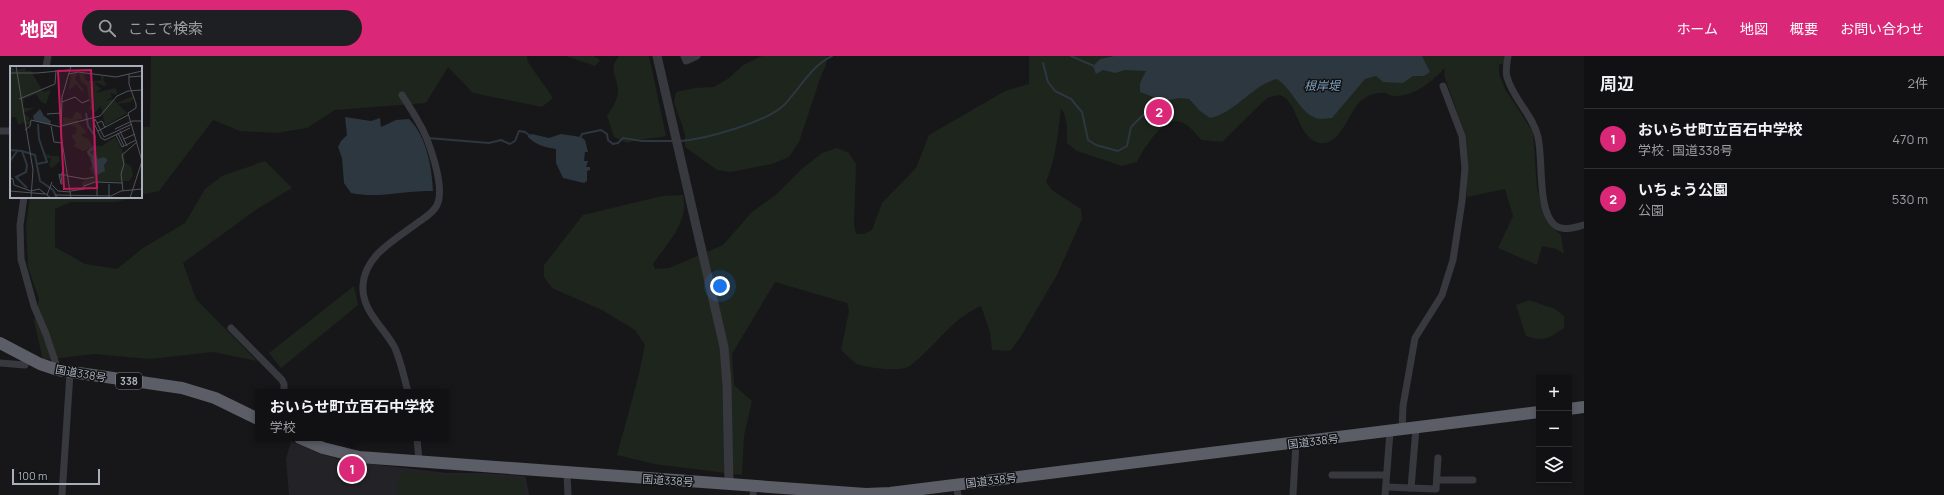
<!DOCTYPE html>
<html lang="ja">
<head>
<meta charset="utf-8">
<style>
	body { margin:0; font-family:Manrope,"Noto Sans JP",sans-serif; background:#1e1f22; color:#f1f3f6 }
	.controls { position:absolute; right:12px; bottom:12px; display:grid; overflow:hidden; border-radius:0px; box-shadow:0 2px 6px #0003 }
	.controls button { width:36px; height:36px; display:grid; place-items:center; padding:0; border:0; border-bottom:1px solid #303134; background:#111114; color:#f1f3f6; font:20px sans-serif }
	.scale { position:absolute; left:12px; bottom:10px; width:88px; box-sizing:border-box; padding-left:4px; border:2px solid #a8afba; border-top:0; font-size:11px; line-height:14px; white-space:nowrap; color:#a8afba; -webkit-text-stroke:3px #121215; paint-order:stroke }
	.you { position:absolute; left:720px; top:230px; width:14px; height:14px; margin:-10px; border:3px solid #fff; border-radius:50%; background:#1a73e8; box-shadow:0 0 0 6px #1a73e833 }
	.badge { display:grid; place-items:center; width:26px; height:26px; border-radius:50%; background:#db2777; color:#fff; font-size:13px; font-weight:700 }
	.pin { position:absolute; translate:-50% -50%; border:2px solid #fff; box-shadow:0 1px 4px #0006 }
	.popup { position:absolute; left:255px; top:333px; width:194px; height:52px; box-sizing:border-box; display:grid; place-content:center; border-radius:0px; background:#111114; filter:drop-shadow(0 1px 3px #0005); font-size:13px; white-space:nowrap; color:#9c9da0 }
	.popup b { font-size:15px; color:#f1f3f6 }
	.popup::after { content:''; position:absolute; left:50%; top:100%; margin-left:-8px; border:8px solid transparent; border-top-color:#111114 }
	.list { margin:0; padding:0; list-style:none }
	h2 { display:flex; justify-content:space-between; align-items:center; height:52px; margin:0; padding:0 16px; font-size:17px }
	h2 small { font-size:13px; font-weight:400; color:#9c9da0 }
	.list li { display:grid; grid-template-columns:26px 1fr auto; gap:12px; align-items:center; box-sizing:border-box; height:60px; padding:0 16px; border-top:1px solid #303134 }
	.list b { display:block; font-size:15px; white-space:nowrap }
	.list p { margin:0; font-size:13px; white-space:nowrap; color:#9c9da0 }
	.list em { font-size:13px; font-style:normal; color:#9c9da0 }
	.icon { flex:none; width:22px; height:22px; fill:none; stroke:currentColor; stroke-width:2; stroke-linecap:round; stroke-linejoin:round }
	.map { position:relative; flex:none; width:1584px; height:439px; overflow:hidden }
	header { display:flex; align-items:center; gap:24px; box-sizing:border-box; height:56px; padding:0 20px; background:#db2777; color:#fff }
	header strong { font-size:19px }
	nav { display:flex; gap:22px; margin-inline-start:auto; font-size:14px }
	.search { width:280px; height:36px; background:#1e1f22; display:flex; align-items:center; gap:10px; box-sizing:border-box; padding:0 14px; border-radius:22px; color:#9c9da0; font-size:15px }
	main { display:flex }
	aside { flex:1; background:#111114 }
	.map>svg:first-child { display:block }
	.built { fill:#232327 }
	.green { fill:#1d251d }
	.water { fill:#2c373f }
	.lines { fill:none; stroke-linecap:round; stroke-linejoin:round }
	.stream { stroke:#2c373f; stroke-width:2 }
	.minor { stroke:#38393f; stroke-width:7 }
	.tertiary { stroke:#38393f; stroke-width:9 }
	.trunk { stroke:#5b5e67; stroke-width:12 }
	.labels { text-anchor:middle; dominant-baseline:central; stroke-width:3; stroke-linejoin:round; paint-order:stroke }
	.shield { fill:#121215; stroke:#7b8088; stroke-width:1 }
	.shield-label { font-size:10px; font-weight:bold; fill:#a8afba }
	.street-label { font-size:11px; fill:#a8afba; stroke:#121215 }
	.water-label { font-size:12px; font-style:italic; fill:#7c9fb8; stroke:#121215 }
	.inset-river { fill:none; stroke:#2c373f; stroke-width:2 }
	.inset-road { fill:none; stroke:#51545a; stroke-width:1 }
	.view { fill:#c2185b; fill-opacity:0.15; stroke:#c2185b; stroke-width:2 }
	.inset-edge { fill:none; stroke:#a8afba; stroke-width:2 }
</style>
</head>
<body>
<header>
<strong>地図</strong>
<div class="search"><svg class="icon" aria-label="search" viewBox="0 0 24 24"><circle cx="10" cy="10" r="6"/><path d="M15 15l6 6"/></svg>ここで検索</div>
<nav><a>ホーム</a><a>地図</a><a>概要</a><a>お問い合わせ</a></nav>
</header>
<main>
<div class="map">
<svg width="1584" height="439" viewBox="0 0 1584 439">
	<rect width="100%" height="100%" fill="#17171a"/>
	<path class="built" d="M291 385 321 398 346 405 447 417H483L524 420 526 422 529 439H289L286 403Z"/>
	<g class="green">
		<path d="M151 0H527L528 6 553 42 542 51 473 37 448 11 426 47 335 54 307 72 276 77 240 75 213 64 159 135 141 139V71H150Z"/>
		<path d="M566 0H594L600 4 595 10Z"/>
		<path d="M619 0H649L666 80C653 83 641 82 627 87L614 81 607 60C612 52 618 44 618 34 618 20 607 15 619 0Z"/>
		<path d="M762 0H827L826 9 821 20 799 86 789 101 772 108 731 116 717 114 685 91V78L674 46 676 36 695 32 714 31 729 22 743 9Z"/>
		<path d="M1029 0H1506L1505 8H1499V18L1505 33 1533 76 1537 132 1542 152 1548 167 1561 179 1564 198 1556 193 1542 190 1537 209 1498 192 1513 160 1505 133 1467 141V114L1465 78 1444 19 1445 12C1432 25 1416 40 1396 40 1392 41 1389 38 1385 37 1377 36 1368 39 1362 44 1349 54 1341 91 1319 87 1298 82 1297 46 1282 40 1277 38 1272 41 1267 42L1222 86 1202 84C1195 78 1190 69 1181 66 1164 59 1143 94 1137 106L1122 110 1077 95 1067 87C1067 77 1068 60 1061 53 1057 82 1057 98 1046 126L1052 134 1081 153 1082 163 1057 219 1020 282 1010 295 992 294 990 276 981 250C951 263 936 290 911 309 902 317 868 312 857 308 852 305 846 298 841 294L849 255 847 247 775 226 732 298 734 329 752 345 744 380 742 419 654 408 617 399 638 322 645 289 635 274 602 254 552 232 544 221V209L583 159 662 140 683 139C689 167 668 186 653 208L655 213 669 212 723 189 752 156 777 138 803 112 822 97 837 92 849 97 856 108 854 169 856 178H864L872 174 882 147 916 112 929 79 1005 35 1029 28Z"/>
		<path d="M265 105 292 132 257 153 183 207 196 243 257 305 213 296 150 303 94 298 43 304 34 265 39 243 28 211 26 170 30 141H135L117 146H71L55 153V191L85 208 117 213 143 192 185 167 205 133 222 120Z"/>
		<path d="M354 230 358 249 281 312 269 297Z"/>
		<path d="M1529 244 1555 253 1564 260V272C1548 283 1544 286 1526 280L1516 249Z"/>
		<path d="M406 415 436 418 448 421 472 418 522 424 525 439H398V423Z"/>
	</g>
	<g class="water">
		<path d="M1114 0H1422L1430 16 1424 20H1413L1403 27 1383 26 1376 20 1365 23 1332 62C1327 62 1320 64 1316 62 1300 57 1293 34 1277 23 1252 29 1236 57 1210 62L1200 55 1189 43 1179 42 1164 45 1140 36V27L1146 15 1125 14 1115 17 1103 14 1096 18 1093 10 1100 3Z"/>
		<path d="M345 61 371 65 380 62 381 71 396 64 409 63C427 81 432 112 433 135 405 134 379 143 351 137L344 127 342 102 338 91 341 85 347 79Z"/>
		<path d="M532 78 549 82 561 78 581 81 585 84 588 96H585L584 105H588L586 111H590V114L587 115V125L584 127 563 122 556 107V93C544 91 536 89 528 81V79Z"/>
	</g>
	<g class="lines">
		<g class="stream">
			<path d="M1071 0 1094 10"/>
			<path d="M1043 7 1048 26 1055 35 1071 43 1082 56 1088 84 1096 89 1118 95 1127 90 1131 71 1145 57 1165 44"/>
			<path d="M428 82 489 87 501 84 510 88 515 85 519 75 525 76 529 79"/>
			<path d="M580 83 582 78 601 74 607 78 608 84 613 88 618 87 623 82 642 85H674"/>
			<path d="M680 85C706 83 768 66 785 48 800 32 812 9 832 0"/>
		</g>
		<g class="minor">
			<path d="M684 0 686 5 697 0"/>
			<path d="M1508 0C1507 7 1505 15 1507 21 1513 43 1533 59 1538 81 1543 103 1538 147 1551 165 1560 177 1572 172 1584 169"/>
			<path d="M46 11 48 0"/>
			<path d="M402 39C407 47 413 56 418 65 428 81 446 131 437 149 434 156 426 161 420 165 398 182 365 198 363 229 361 255 384 271 395 292 401 306 404 321 408 336"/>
			<path d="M0 75H11"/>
			<path d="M24 141 20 169 21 203 34 250 46 278 58 314"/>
			<path d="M231 272 282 324 284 328V336"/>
			<path d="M0 307 25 309"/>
			<path d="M1402 374 1403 350 1415 282 1442 239 1453 204 1462 145 1465 112 1462 80 1443 30"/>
			<path d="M417 382 419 405"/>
			<path d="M567 417 568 439"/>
			<path d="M1332 419H1386"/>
			<path d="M1437 424H1473"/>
			<path d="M956 429 958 439"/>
			<path d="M1386 431 1436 433 1438 402"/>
			<path d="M1411 432 1416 372"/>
			<path d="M62 439 70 317"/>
			<path d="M753 439 754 431"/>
			<path d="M1293 439 1296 387"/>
			<path d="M1385 439 1390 376"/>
		</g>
		<path class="tertiary" d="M657 0 724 291 727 329 729 428"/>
		<g class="trunk">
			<path d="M0 287 40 308 58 314 182 332 215 342 258 363"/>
			<path d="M1569 353 1584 351"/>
			<path d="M300 382 323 392 359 401 866 438 890 437 1539 356"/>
		</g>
	</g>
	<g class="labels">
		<rect class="shield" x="116" y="317" width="26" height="16" rx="3"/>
		<g class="shield-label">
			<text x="129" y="325">338</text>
		</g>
		<g class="street-label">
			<text transform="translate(81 317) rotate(10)">国道338号</text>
			<text transform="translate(1313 385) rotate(-7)">国道338号</text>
			<text transform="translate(668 424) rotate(4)">国道338号</text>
			<text transform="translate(991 424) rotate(-7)">国道338号</text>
		</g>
		<g class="water-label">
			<text x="1322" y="29">根岸堤</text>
		</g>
	</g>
	<g transform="translate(10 10)">
		<rect width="132" height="132" fill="#17171a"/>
		<path d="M0 0 5 4 15 2 16 5H21L33 26 41 24 36 38 31 36 26 28 14 33 13 42H24L14 47 20 53 16 55H20V58L15 59 14 56 8 59 6 51H2L0 57ZM61 7H74L76 15H87L91 14V10H95L93 14 97 19 94 20 86 16 85 18 91 23 85 27 106 22 107 29 100 27 102 31 95 35 103 33 107 37 123 30 124 33 120 36 108 38 117 47 95 60 91 40 83 48 84 43 79 44 81 37 79 35 77 20 71 16 69 8H67L65 13 74 24 72 26 66 18 59 24ZM66 45 71 48 73 53H67L69 58 77 66 71 69 78 73 83 80H92L105 71 114 87 115 97 121 100 123 110 119 115 87 116 72 121V116L85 111 79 102 83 99 77 88 79 83 73 85 63 80 66 77 61 69 65 68 67 62 61 59 52 61 53 51 62 53ZM39 88 40 90H49L50 95 42 102 39 100 41 92H36L35 89Z" fill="#1d251d"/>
		<path d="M30 43 34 50 41 55 40 59 24 54 23 50ZM84 85 88 93 94 91 98 94 94 99 95 105 85 110 81 94Z" fill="#2c373f"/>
		<path class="inset-river" d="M76 47 78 60 85 70 84 85M0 84 12 85 17 99 16 106 6 111 17 122M12 85 25 89 30 115 43 124 47 132M82 91 78 86 84 81M0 95 8 84M27 98 37 96 29 73 28 58M99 132V118"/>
		<path class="inset-road" d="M6 0 23 104 21 132M0 7H27L59 4M59 8 68 6 106 11 132 5M119 8V18L126 38V42L118 47 132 95 120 132M119 11 132 10M9 33 45 18 46 4M52 36 65 31 72 37 79 34M37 48 52 47M85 53 94 71M86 54 83 55 91 72 95 74 120 62M87 57 92 55 95 62M41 60 44 76 52 77M51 60 90 50 107 30 118 25 132 24M105 63 122 55H132M15 64 20 60 21 54 51 61M88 65 118 49M110 65 117 80M108 67 114 80M106 69 112 81 126 74M94 71 122 58M114 73 125 68M53 105 51 109 52 118H51L49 108 51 109H57M58 110 75 113 84 111M0 112 3 113 4 119 21 125 29 123 41 132M42 119 48 125 61 126M0 125 35 128M61 125 74 123V120L85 116 113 117M113 125 111 108 114 98 112 89 127 76M37 129 42 116M45 129 101 130 111 125 132 123M87 130V116M61 132 51 69 52 31 61 0"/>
		<path class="view" d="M81 4 87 122 54 123 48 5Z"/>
		<rect width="132" height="132" class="inset-edge"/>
	</g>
</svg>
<div class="controls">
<button>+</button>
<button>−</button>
<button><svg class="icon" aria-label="layers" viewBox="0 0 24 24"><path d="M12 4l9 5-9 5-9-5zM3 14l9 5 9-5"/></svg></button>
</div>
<div class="scale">100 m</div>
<div class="you"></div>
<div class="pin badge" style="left:352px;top:413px">1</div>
<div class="popup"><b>おいらせ町立百石中学校</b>学校</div>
<div class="pin badge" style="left:1159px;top:56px">2</div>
</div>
<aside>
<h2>周辺<small>2件</small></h2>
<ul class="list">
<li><span class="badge">1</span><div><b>おいらせ町立百石中学校</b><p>学校 · 国道338号</p></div><em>470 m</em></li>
<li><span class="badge">2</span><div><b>いちょう公園</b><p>公園</p></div><em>530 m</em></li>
</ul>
</aside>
</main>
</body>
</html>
